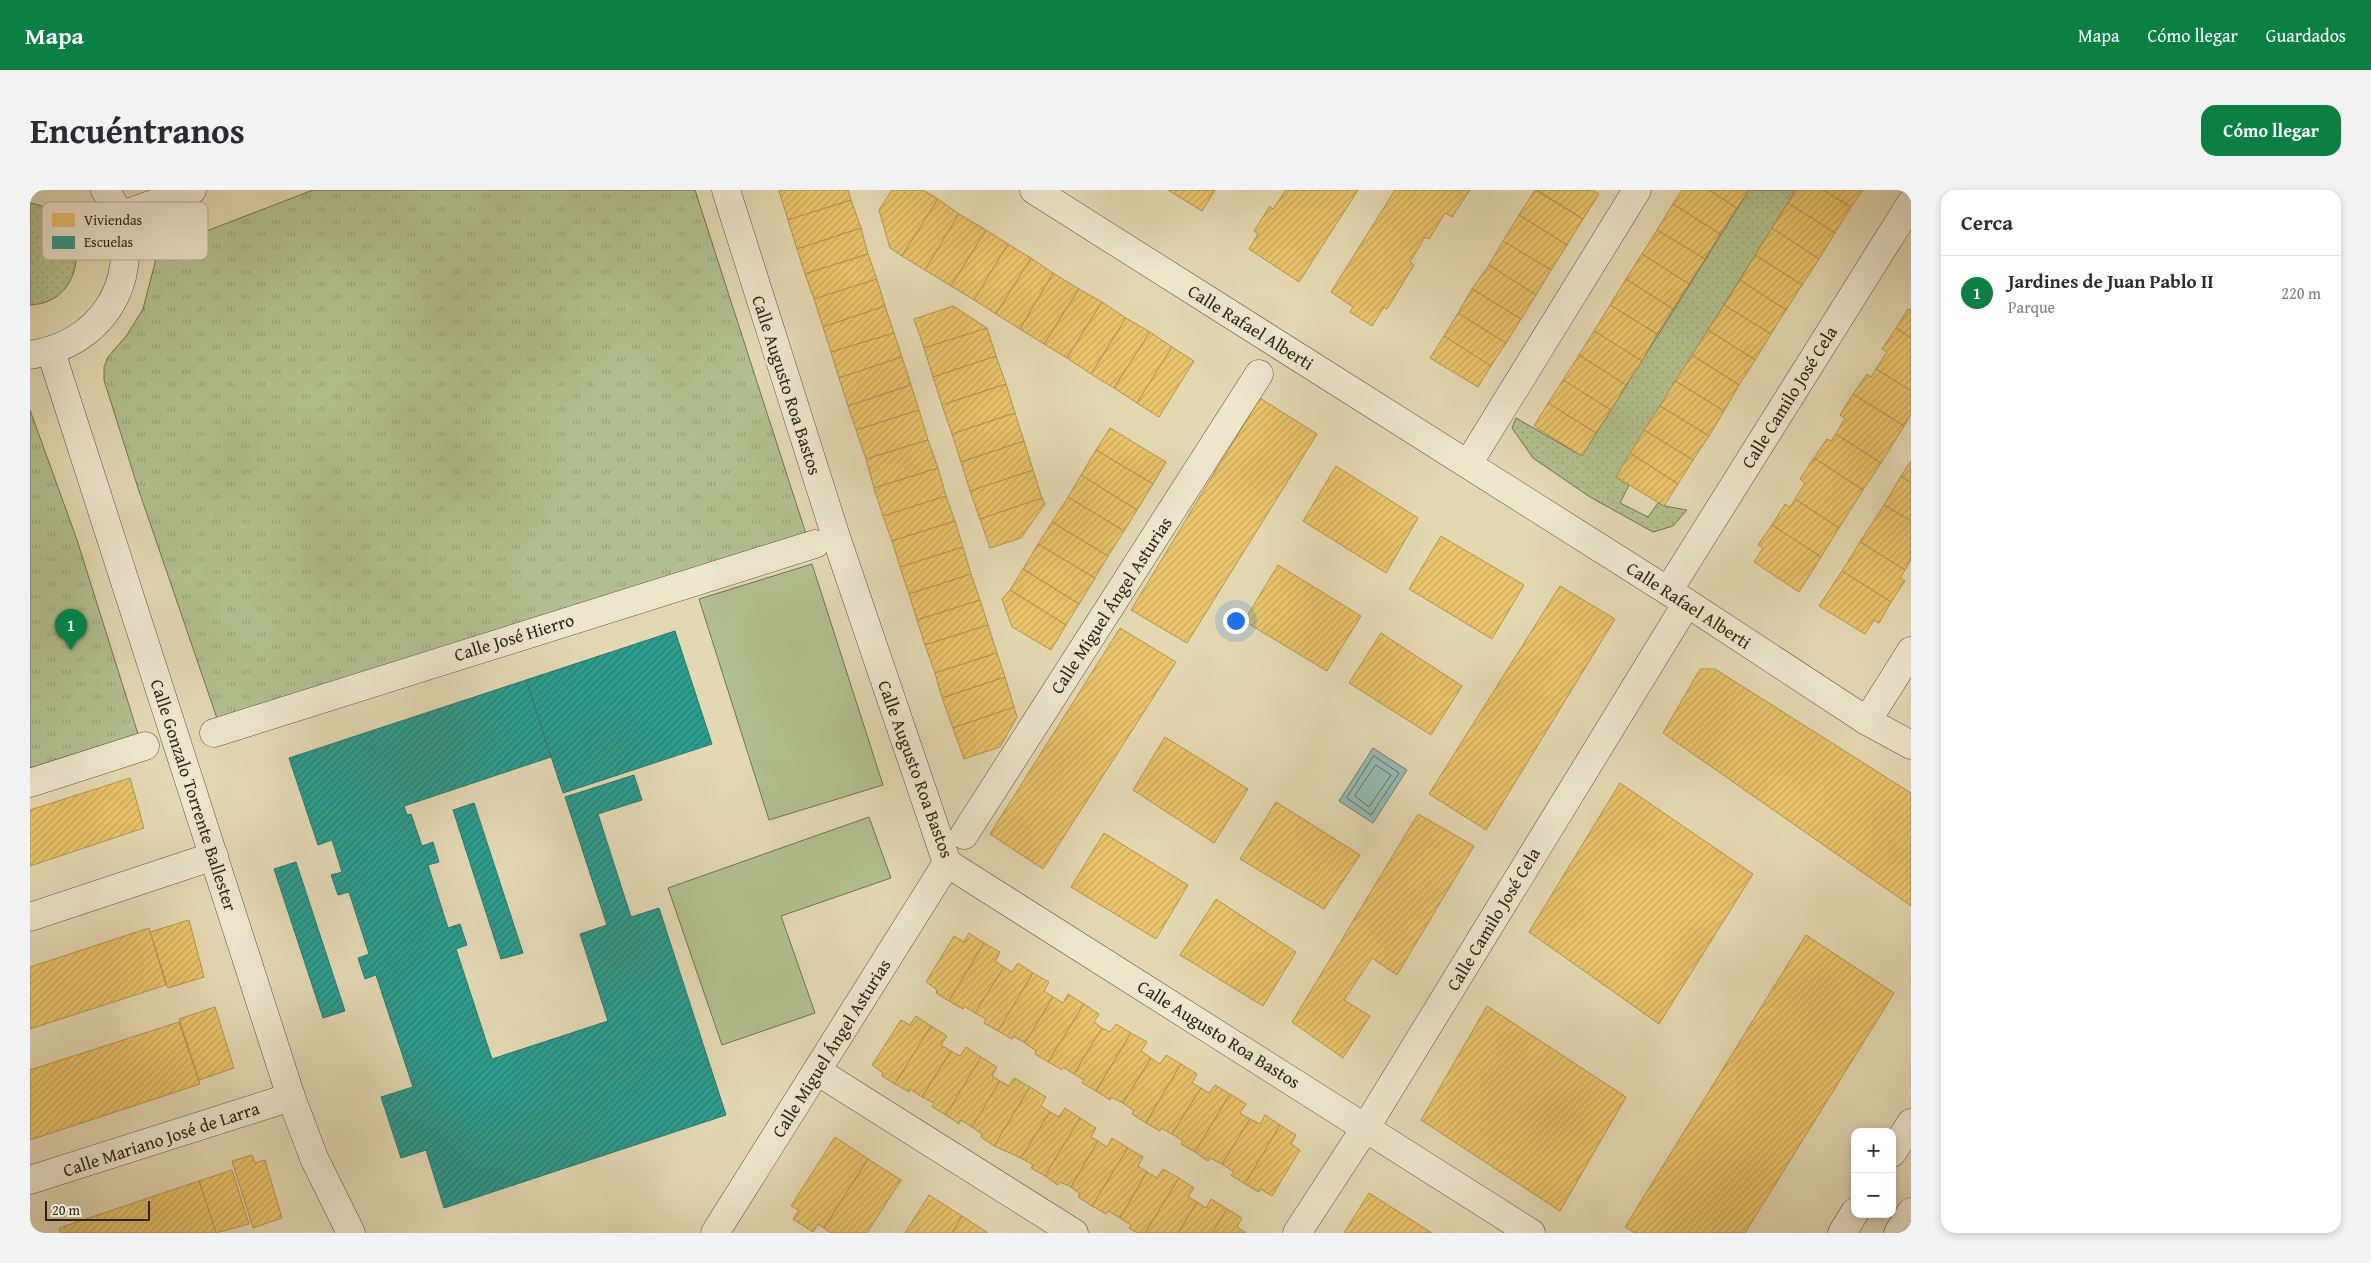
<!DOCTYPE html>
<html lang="es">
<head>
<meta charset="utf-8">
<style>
	body { margin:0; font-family:"Gentium Book Plus",serif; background:#f2f2f3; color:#2b2b33 }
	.controls { position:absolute; right:15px; bottom:15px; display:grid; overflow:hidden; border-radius:10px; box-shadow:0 2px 8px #0003 }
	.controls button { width:45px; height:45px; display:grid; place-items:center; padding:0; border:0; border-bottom:1px solid #e1e1e2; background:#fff; color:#2b2b33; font:25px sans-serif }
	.scale { position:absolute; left:15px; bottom:12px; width:105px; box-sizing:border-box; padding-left:5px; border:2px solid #2d2417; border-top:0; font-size:14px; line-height:18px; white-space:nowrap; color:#2d2417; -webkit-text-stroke:4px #ede6cd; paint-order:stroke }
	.you { position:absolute; left:1205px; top:430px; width:18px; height:18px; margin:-12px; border:4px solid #fff; border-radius:50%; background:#1a73e8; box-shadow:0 0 0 8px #1a73e833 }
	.badge { display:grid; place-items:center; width:32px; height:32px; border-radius:50%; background:#0b8043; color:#fff; font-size:16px; font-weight:700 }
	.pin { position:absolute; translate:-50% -41px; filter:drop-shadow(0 1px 2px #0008) }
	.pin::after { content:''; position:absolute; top:26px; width:18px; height:15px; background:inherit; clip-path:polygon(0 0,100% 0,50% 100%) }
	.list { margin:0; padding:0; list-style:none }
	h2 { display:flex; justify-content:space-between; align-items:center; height:65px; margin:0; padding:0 20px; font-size:21px }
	h2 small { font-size:16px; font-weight:400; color:#7c7c81 }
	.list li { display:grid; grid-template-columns:32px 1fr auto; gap:15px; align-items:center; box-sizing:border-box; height:75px; padding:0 20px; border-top:1px solid #e1e1e2 }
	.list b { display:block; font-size:19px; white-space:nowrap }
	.list p { margin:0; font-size:16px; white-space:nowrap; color:#7c7c81 }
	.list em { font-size:16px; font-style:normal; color:#7c7c81 }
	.map { position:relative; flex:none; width:1881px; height:1043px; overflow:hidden; border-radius:15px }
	header { display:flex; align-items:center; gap:30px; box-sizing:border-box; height:70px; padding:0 25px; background:#0b8043; color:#fff }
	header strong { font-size:24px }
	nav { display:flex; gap:28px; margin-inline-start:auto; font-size:18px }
	.intro { display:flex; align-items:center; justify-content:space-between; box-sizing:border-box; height:120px; padding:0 30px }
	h1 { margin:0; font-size:35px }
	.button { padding:12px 22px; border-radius:15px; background:#0b8043; color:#fff; font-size:18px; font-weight:700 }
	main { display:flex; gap:30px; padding:0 30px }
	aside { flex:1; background:#fff; border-radius:15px; box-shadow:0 2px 8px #0003 }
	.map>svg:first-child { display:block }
	.grass { fill:url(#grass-dots); stroke:#707252 }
	.park { fill:url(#park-tufts); stroke:#707252 }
	.garden { fill:#b2bf8e; stroke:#707252 }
	.water { fill:#95b9af; stroke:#6b7d72 }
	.homes { fill:url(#homes-hatch); stroke:#b19451 }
	.schools { fill:url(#schools-hatch); stroke:#2b796b }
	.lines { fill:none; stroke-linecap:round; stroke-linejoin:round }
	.shore { stroke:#616e63; stroke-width:1 }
	.pedestrian-casing { stroke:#5a513e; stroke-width:29 }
	.minor-casing { stroke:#5a513e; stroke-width:29 }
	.tertiary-casing { stroke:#5a513e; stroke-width:29 }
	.pedestrian { stroke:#ede6cd; stroke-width:28 }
	.minor { stroke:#ede6cd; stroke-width:28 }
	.tertiary { stroke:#ede6cd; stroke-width:28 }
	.labels { text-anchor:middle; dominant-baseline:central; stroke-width:5; stroke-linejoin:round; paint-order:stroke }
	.street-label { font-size:18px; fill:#2d2417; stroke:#ede6cd }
	.key { fill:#ede6cd; stroke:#b3ac96; stroke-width:1 }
	.key-label { font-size:14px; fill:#2d2417 }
</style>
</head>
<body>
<header>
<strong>Mapa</strong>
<nav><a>Mapa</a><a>Cómo llegar</a><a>Guardados</a></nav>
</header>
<div class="intro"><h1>Encuéntranos</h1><a class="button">Cómo llegar</a></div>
<main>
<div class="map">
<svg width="1881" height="1043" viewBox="0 0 1881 1043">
	<defs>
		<pattern id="grass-dots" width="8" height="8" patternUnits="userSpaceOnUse" patternTransform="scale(1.25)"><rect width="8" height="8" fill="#b2bf8e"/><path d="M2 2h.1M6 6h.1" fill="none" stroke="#99a47a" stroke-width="1.8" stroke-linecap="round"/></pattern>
		<pattern id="park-tufts" width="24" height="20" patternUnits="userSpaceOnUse" patternTransform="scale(1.25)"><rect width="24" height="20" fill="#b2bf8e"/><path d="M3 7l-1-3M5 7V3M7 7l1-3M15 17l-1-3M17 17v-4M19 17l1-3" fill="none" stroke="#99a47a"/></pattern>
		<pattern id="homes-hatch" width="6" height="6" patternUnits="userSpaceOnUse" patternTransform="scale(1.25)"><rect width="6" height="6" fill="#e9c46a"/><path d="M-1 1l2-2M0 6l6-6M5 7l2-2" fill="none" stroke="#c8a85b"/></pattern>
		<pattern id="schools-hatch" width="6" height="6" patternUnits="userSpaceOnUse" patternTransform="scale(1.25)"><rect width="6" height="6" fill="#2a9d8f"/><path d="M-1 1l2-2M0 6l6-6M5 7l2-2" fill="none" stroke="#248074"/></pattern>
	</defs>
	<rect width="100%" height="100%" fill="#e3d8b2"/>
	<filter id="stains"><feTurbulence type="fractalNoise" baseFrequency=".004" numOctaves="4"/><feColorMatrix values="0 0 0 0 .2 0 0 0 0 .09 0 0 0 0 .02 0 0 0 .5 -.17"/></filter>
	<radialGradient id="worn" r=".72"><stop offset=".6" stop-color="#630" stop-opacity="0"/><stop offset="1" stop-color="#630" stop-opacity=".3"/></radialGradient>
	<g class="grass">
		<path d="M1719 0H1766L1586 287 1599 295 1590 313 1618 327 1628 313 1634 316 1657 320 1643 336 1623 342 1560 307 1503 268 1482 238 1486 228 1552 266Z"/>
		<path d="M0 13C64 24 59 113 0 115Z"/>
	</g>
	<g class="park">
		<path d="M283 0H665L777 347 190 537 108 298 74 190V177L78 167 97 145 113 119 127 65 135 57Z"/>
		<path d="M0 220 47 350 108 544 0 578Z"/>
	</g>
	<g class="garden">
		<path d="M782 374 853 595 739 630 669 409Z"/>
		<path d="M839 627 861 688 751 726 785 823 692 855 638 698Z"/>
	</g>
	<path class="water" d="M1343 558 1377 580 1343 633 1309 611Z"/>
	<g class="homes">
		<path d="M753 0H818L821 10 758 30 749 1Z"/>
		<path d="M862 0H893L908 9 872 66 860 58 849 20Z"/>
		<path d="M1138 0H1185L1172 21Z"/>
		<path d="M1256 0H1328L1269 92 1219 59 1228 44 1224 41 1240 16 1243 19Z"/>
		<path d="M1365 0H1440L1422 27 1415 23 1399 49 1395 47 1380 72 1384 75 1357 119 1354 117 1342 136 1320 122 1323 117 1301 102Z"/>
		<path d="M1505 0 1553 29 1537 55 1489 25Z"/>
		<path d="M1507 0H1563L1569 4 1553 29Z"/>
		<path d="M1652 0H1679L1707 18 1690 44 1643 14Z"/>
		<path d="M1679 0H1719L1707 18Z"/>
		<path d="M1766 0H1793L1821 17 1805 43 1758 13Z"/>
		<path d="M1793 0H1833L1821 17Z"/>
		<path d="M908 9 929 24 895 80 872 66Z"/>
		<path d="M821 10 831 38 767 59 758 30Z"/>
		<path d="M1758 13 1805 43 1789 69 1742 38Z"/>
		<path d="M1643 14 1690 44 1675 69 1627 40Z"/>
		<path d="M929 24 956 40 921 96 895 80Z"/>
		<path d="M1489 25 1537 55 1521 80 1473 51Z"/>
		<path d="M831 38 838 64 775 84 767 59Z"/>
		<path d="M1742 38 1789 69 1772 95 1725 65Z"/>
		<path d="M956 40 978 54 944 110 921 96Z"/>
		<path d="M1627 40 1675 69 1659 94 1612 64Z"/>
		<path d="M1473 51 1521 80 1506 105 1459 75Z"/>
		<path d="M978 54 1001 68 966 124 944 110Z"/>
		<path d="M838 64 847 89 784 109 775 84Z"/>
		<path d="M1612 64 1659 94 1643 119 1596 89Z"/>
		<path d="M1725 65 1772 95 1756 120 1710 90Z"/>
		<path d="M1001 68 1023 83 990 139 966 124Z"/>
		<path d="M1459 75 1506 105 1491 129 1442 99Z"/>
		<path d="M1023 83 1049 99 1014 154 990 139Z"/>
		<path d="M847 89 855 116 793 137 784 109Z"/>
		<path d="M1596 89 1643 119 1627 144 1580 115Z"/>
		<path d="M1710 90 1756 120 1741 144 1694 115Z"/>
		<path d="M1049 99 1072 112 1037 168 1014 154Z"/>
		<path d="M1442 99 1491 129 1476 153 1428 123Z"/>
		<path d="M1072 112 1096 128 1061 184 1037 168Z"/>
		<path d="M1580 115 1627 144 1612 171 1564 141Z"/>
		<path d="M1694 115 1741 144 1725 170 1678 140Z"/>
		<path d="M855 116 864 143 801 162 793 137Z"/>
		<path d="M923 116 957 138 894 158 884 129Z"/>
		<path d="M1878 119 1881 120V148L1866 138Z"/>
		<path d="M1428 123 1476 153 1461 176 1414 146Z"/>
		<path d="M1096 128 1120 142 1084 198 1061 184Z"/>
		<path d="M957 138 966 166 903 187 894 158Z"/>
		<path d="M1866 138 1881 148V201L1846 179 1857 162 1852 159Z"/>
		<path d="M1678 140 1725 170 1709 195 1662 165Z"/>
		<path d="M1564 141 1612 171 1596 195 1549 165Z"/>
		<path d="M1120 142 1142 157 1107 213 1084 198Z"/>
		<path d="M864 143 872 167 809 188 801 162Z"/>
		<path d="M1414 146 1461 176 1448 197 1400 168Z"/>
		<path d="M1142 157 1164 171 1129 227 1107 213Z"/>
		<path d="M1549 165 1596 195 1581 220 1533 190Z"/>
		<path d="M1662 165 1709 195 1694 221 1645 191Z"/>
		<path d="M966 166 976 194 912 215 903 187Z"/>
		<path d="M872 167 881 195 818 216 809 188Z"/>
		<path d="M1846 179 1881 201V224L1874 236 1823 204 1837 184 1841 187Z"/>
		<path d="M1533 190 1581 220 1566 243 1518 213Z"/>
		<path d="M1645 191 1694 221 1679 246 1630 216Z"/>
		<path d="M976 194 985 223 922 244 912 215Z"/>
		<path d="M881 195 889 220 826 240 818 216Z"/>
		<path d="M1823 204 1874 236 1851 273 1806 244 1815 228 1810 225Z"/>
		<path d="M1230 208 1287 244 1157 453 1101 420Z"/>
		<path d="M1518 213 1566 243 1552 266 1504 236Z"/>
		<path d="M1630 216 1679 246 1663 270 1614 240Z"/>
		<path d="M889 220 898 250 836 269 826 240Z"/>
		<path d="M985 223 994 251 931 272 922 244Z"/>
		<path d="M1080 238 1136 272 1123 294 1066 260Z"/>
		<path d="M1614 240 1663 270 1648 294 1600 263Z"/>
		<path d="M1806 244 1851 273 1833 300 1784 268 1797 249 1801 251Z"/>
		<path d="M898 250 908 278 844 298 836 269Z"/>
		<path d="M994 251 1003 280 940 301 931 272Z"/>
		<path d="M1066 260 1123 294 1107 320 1051 285Z"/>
		<path d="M1600 263 1648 294 1634 316 1586 287Z"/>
		<path d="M1784 268 1833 300 1809 338 1765 309 1775 293 1770 289Z"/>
		<path d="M1881 271V293L1871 286Z"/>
		<path d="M1306 276 1388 328 1356 383 1273 331Z"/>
		<path d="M908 278 916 306 853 326 844 298Z"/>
		<path d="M1003 280 1012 308 950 329 940 301Z"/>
		<path d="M1051 285 1107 320 1094 341 1038 307Z"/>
		<path d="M1871 286 1881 293V331L1854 315Z"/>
		<path d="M916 306 925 331 862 351 853 326Z"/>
		<path d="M1038 307 1094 341 1078 366 1022 332Z"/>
		<path d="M1012 308 1015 314 991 348 960 358 950 329Z"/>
		<path d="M1765 309 1809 338 1791 367 1742 335 1755 314 1760 317Z"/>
		<path d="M1854 315 1881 331V370L1875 380 1830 352Z"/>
		<path d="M925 331 933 357 870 377 862 351Z"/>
		<path d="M1022 332 1078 366 1065 388 1008 354Z"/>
		<path d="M1742 335 1791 367 1769 402 1724 372 1733 358 1728 355Z"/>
		<path d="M1411 346 1494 395 1462 449 1379 399Z"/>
		<path d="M1830 352 1875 380 1870 388 1875 391 1861 412 1812 381Z"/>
		<path d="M1008 354 1065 388 1049 414 993 379Z"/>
		<path d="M933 357 941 384 879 404 870 377Z"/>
		<path d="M1248 375 1331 426 1297 481 1214 431Z"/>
		<path d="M993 379 1049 414 1036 435 980 400Z"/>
		<path d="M1812 381 1861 412 1849 433 1844 430 1835 444 1789 416Z"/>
		<path d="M941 384 950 410 887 430 879 404Z"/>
		<path d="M1530 396 1585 429 1456 640 1399 604Z"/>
		<path d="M980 400 1036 435 1021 460 982 437 972 409Z"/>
		<path d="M950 410 958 435 895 455 887 430Z"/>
		<path d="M958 435 967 463 905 483 895 455Z"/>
		<path d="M1090 438 1146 472 1013 679 960 644Z"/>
		<path d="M1351 443 1432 496 1401 545 1319 493Z"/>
		<path d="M967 463 975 487 912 508 905 483Z"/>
		<path d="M1670 479H1685L1881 603V716L1633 543Z"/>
		<path d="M975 487 984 517 923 538 912 508Z"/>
		<path d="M984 517 987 527 970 557 934 569 923 538Z"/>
		<path d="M1135 547 1218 599 1184 653 1103 600Z"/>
		<path d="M100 588 114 638 0 676V620Z"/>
		<path d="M1590 593 1723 684 1629 834 1499 742Z"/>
		<path d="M1246 612 1330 665 1294 719 1210 669Z"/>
		<path d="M1388 624 1444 656 1367 785 1342 768 1314 810 1340 826 1313 868 1262 832Z"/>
		<path d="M1074 643 1158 695 1126 749 1041 697Z"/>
		<path d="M1186 709 1266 762 1233 816 1150 765Z"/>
		<path d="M159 730 174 787 138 798 120 742Z"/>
		<path d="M119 738 136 795 0 839V777Z"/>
		<path d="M939 743 954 753 919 811 906 803 907 800 896 792 924 746 934 752Z"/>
		<path d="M1776 745 1864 803 1715 1043H1605L1595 1037Z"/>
		<path d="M954 753 970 762 965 771 974 777 945 823 934 816 933 819 919 811Z"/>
		<path d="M988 773 1003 783 968 841 954 833 956 829 945 823 974 777 982 782Z"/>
		<path d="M1003 783 1019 792 1014 801 1023 807 995 853 983 846 982 849 968 841Z"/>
		<path d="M1038 804 1054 814 1018 872 1005 864 1006 861 995 853 1023 807 1033 813Z"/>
		<path d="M1054 814 1069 824 1064 832 1072 838 1044 884 1033 877 1032 880 1018 872Z"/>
		<path d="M1457 816 1596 907 1530 1021 1391 930Z"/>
		<path d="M185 817 204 878 169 890 149 829Z"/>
		<path d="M886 826 901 836 865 894 852 886 853 883 842 875 871 830 880 835Z"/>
		<path d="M149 832 170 894 0 950V880Z"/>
		<path d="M1086 834 1101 843 1066 901 1052 893 1054 890 1044 884 1072 838 1080 842Z"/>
		<path d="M901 836 917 846 911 855 921 861 892 907 880 899 879 902 865 894Z"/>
		<path d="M1101 843 1117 852 1111 861 1121 868 1093 913 1081 907 1080 910 1066 901Z"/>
		<path d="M936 857 951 867 916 925 902 917 904 913 892 907 921 861 930 866Z"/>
		<path d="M1136 865 1151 874 1116 933 1102 924 1104 921 1093 913 1121 868 1130 874Z"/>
		<path d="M951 867 967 877 962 886 970 891 942 937 931 930 929 934 916 925Z"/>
		<path d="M1151 874 1167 884 1162 893 1171 898 1142 944 1131 938 1130 941 1116 933Z"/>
		<path d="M984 888 1000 897 964 956 951 947 952 944 942 937 970 891 979 896Z"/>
		<path d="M1185 895 1200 904 1165 962 1151 954 1153 951 1142 944 1171 898 1179 903Z"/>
		<path d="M1000 897 1016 907 1011 916 1020 922 991 968 964 956Z"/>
		<path d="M1200 904 1216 914 1210 923 1220 929 1192 974 1180 968 1178 971 1165 962Z"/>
		<path d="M1035 918 1050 928 1015 986 1001 978 1003 975 991 968 1020 922 1029 927Z"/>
		<path d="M1235 925 1250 935 1215 994 1201 985 1204 982 1192 974 1220 929 1230 934Z"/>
		<path d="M1050 928 1066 938 1061 947 1068 951 1041 997 1030 992 1028 995 1015 986Z"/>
		<path d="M1250 935 1266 945 1261 954 1270 960 1242 1006 1231 999 1229 1002 1215 994Z"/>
		<path d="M805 947 838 969 794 1038 788 1034 783 1042 763 1029 769 1020 761 1016Z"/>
		<path d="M1082 948 1098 958 1062 1016 1048 1007 1050 1004 1041 997 1068 951 1077 957Z"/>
		<path d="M1098 958 1113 967 1108 976 1117 982 1090 1028 1078 1021 1076 1024 1062 1016Z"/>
		<path d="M222 965 225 973 235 970 252 1028 223 1038 202 971Z"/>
		<path d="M838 969 871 990 837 1043H801L794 1038Z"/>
		<path d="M1133 979 1149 988 1115 1043H1107L1099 1038 1101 1035 1090 1028 1117 982 1127 988Z"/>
		<path d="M202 980 219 1034 186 1043 169 991Z"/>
		<path d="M1149 988 1164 998 1158 1007 1167 1012 1148 1043H1115Z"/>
		<path d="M169 991 186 1043H31L29 1038Z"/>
		<path d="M1339 1003 1402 1043H1314Z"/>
		<path d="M899 1005 932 1026 922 1043H875Z"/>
		<path d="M1181 1009 1197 1019 1182 1043H1148L1167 1012 1176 1018Z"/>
		<path d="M1197 1019 1212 1028 1207 1037 1216 1043H1182Z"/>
		<path d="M932 1026 958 1043H922Z"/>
	</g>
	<g class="schools">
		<path d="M645 441 682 554 533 603 496 490Z"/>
		<path d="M496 490 521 567 374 616 377 625 381 624 392 656 403 652 409 672 398 675 418 738 430 734 437 755 426 759 462 869 578 831 550 744 577 735 535 607 604 585 612 610 568 624 601 727 629 718 696 925 414 1018 396 960 371 968 351 907 383 897 346 785 335 789 328 768 339 764 319 702 308 705 301 685 312 682 302 650 288 655 259 568Z"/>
		<path d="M444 613 493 763 471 769 423 620Z"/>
		<path d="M266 672 315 821 293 828 244 679Z"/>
	</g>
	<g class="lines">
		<g class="shore">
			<path d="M1344 566 1369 583 1341 625 1317 608Z"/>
			<path d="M1346 575 1361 585 1339 617 1325 606Z"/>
		</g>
		<defs>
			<g id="pedestrian">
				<path d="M184 543 785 354"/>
				<path d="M0 593 115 556"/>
				<path d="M934 645 1229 184"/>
			</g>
			<g id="minor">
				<path d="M696 0 806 347 917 673 1501 1043"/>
				<path d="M1004 0 1657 413 1837 531 1881 555"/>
				<path d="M90 26 162 0"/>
				<path d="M21 162 261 907 284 968 321 1043"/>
				<path d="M1438 274 1607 0"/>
				<path d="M1638 401 1881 13"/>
				<path d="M1837 531 1881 461"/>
				<path d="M0 727 184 666"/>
				<path d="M787 881 1044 1043"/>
				<path d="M1862 963 1881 933"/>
				<path d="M0 990 261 907"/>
				<path d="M685 1043 917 673"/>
				<path d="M1267 1043 1336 937 1657 413"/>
				<path d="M1812 1043 1825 1022"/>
				<path d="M1868 1043 1881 1022"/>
			</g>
			<path id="tertiary" d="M0 165C69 155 110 95 90 27 87 18 80 8 75 0"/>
		</defs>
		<use href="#pedestrian" class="pedestrian-casing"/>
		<use href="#minor" class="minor-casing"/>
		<use href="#tertiary" class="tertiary-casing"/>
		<use href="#pedestrian" class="pedestrian"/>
		<use href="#minor" class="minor"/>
		<use href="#tertiary" class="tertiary"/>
	</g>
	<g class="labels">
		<g class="street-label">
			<text transform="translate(1221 137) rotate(32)">Calle Rafael Alberti</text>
			<text transform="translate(757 195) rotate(72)">Calle Augusto Roa Bastos</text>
			<text transform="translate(1759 207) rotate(-58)">Calle Camilo José Cela</text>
			<text transform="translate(1081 415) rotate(-57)">Calle Miguel Ángel Asturias</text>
			<text transform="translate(1659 415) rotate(33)">Calle Rafael Alberti</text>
			<text transform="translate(484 447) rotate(-17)">Calle José Hierro</text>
			<text transform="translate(886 579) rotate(70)">Calle Augusto Roa Bastos</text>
			<text transform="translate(164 605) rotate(72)">Calle Gonzalo Torrente Ballester</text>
			<text transform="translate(1463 729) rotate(-59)">Calle Camilo José Cela</text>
			<text transform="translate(1189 844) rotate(32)">Calle Augusto Roa Bastos</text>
			<text transform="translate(801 858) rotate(-58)">Calle Miguel Ángel Asturias</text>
			<text transform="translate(131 949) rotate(-18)">Calle Mariano José de Larra</text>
		</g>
	</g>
	<rect x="12" y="12" width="166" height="58" rx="8" class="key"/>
	<rect x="22" y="23" width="23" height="14" fill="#e9c46a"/>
	<rect x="22" y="46" width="23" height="13" fill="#2a9d8f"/>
	<g class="key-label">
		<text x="54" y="35">Viviendas</text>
		<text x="54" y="57">Escuelas</text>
	</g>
	<rect width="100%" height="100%" filter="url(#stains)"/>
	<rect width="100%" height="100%" fill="url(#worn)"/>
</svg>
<div class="controls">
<button>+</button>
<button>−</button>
</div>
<div class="scale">20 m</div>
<div class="you"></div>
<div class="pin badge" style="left:41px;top:460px">1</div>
</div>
<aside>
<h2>Cerca<small></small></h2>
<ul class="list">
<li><span class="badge">1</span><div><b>Jardines de Juan Pablo II</b><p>Parque</p></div><em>220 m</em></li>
</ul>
</aside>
</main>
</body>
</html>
